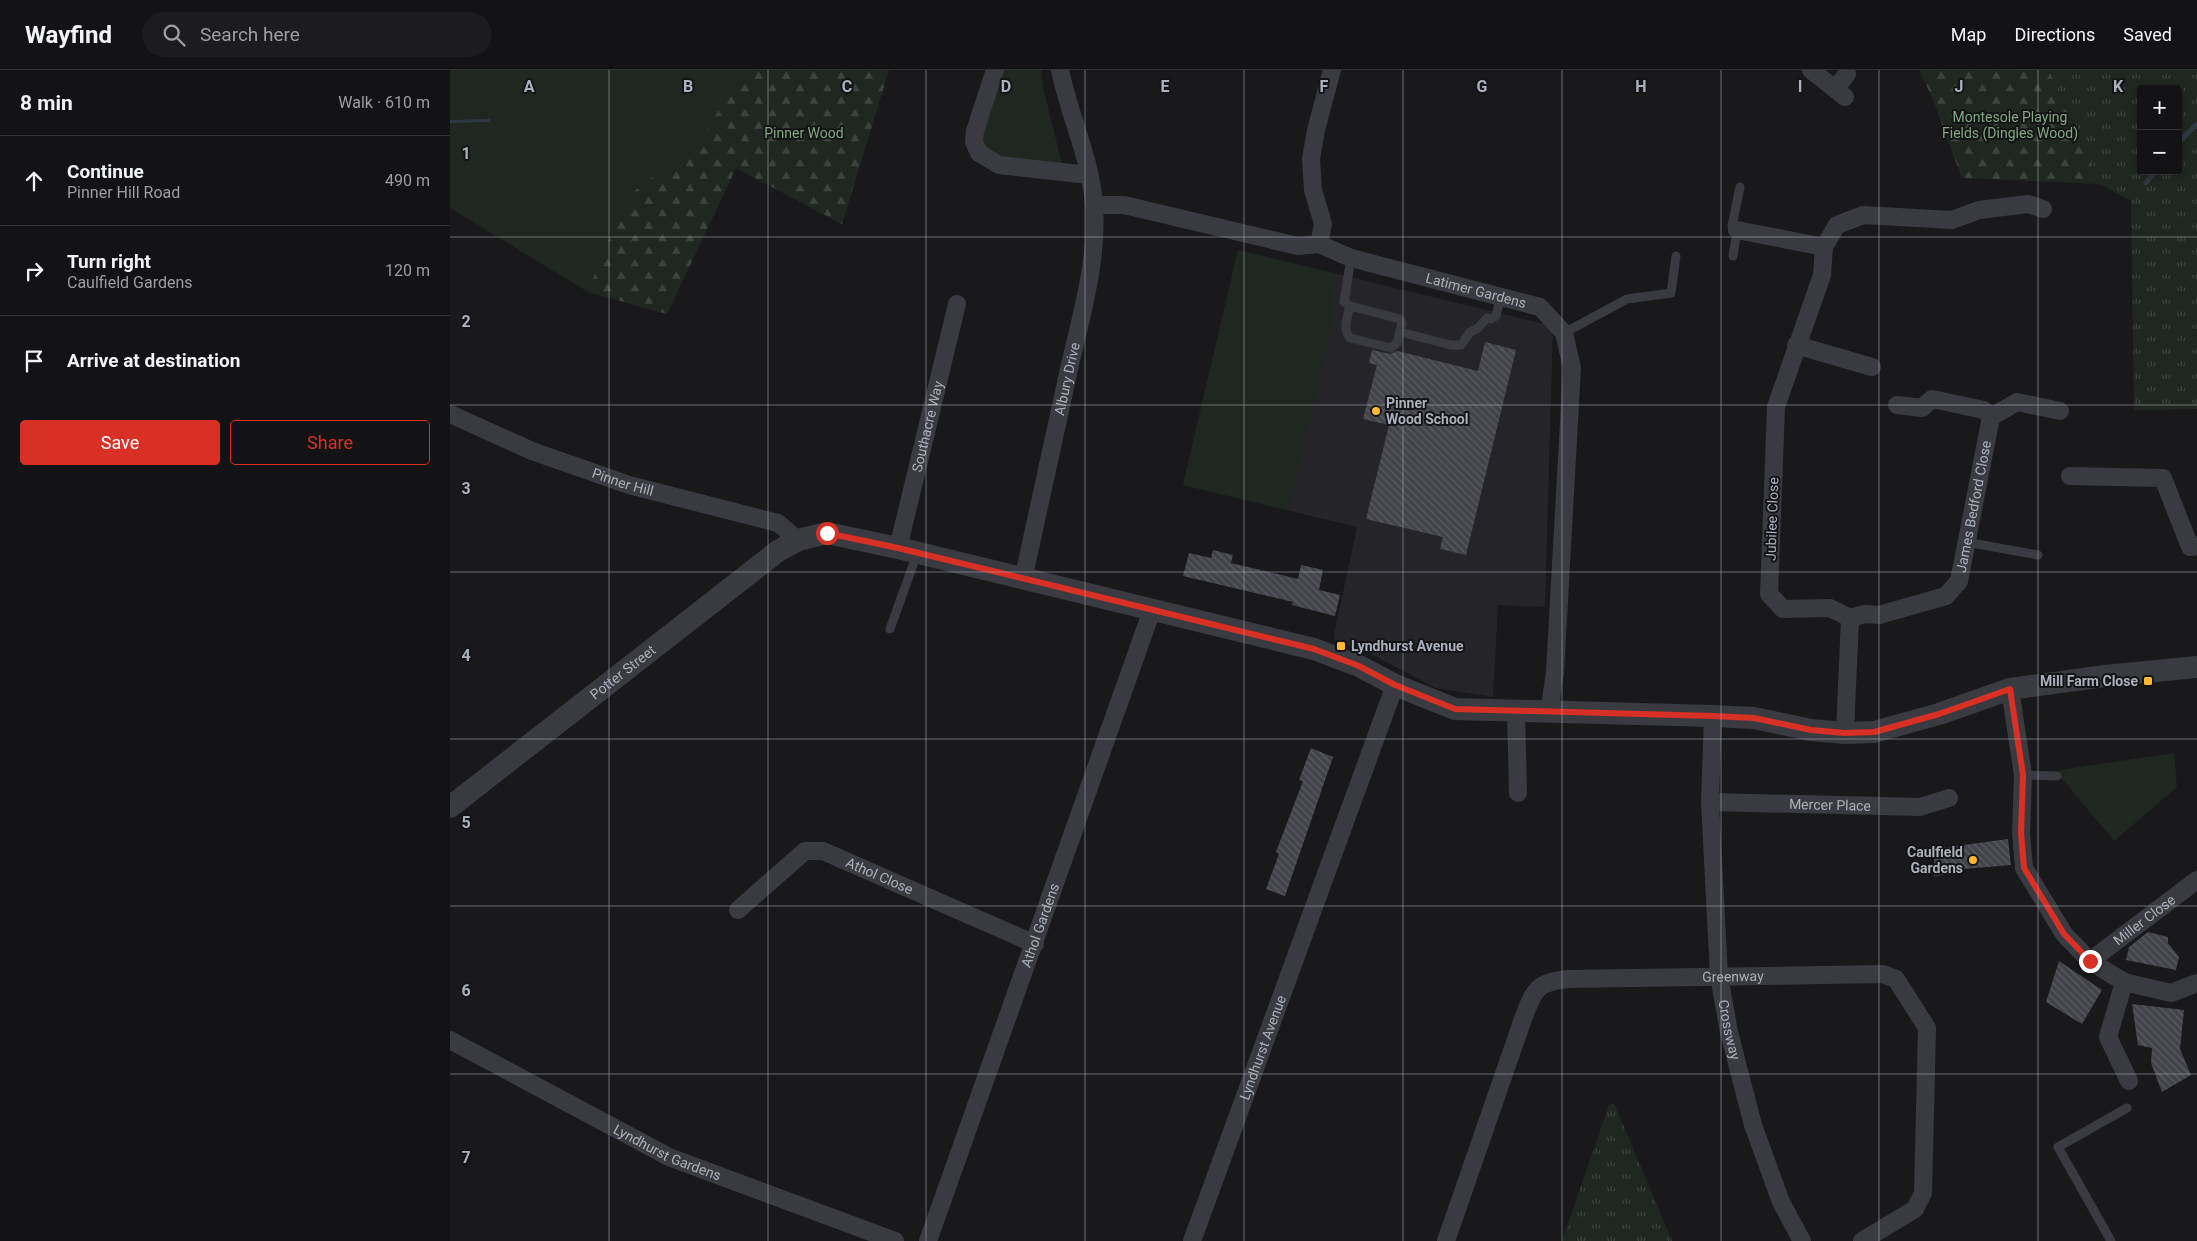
<!DOCTYPE html>
<html lang="en">
<head>
<meta charset="utf-8">
<style>
	body { margin:0; font-family:Roboto,sans-serif; background:#1c1c1e; color:#f1f3f6 }
	.controls { position:absolute; right:15px; top:15px; display:grid; overflow:hidden; border-radius:5px; box-shadow:0 2px 8px #0003 }
	.controls button { width:45px; height:45px; display:grid; place-items:center; padding:0; border:0; border-bottom:1px solid #323234; background:#131315; color:#f1f3f6; font:25px sans-serif }
	.stop { position:absolute; width:15px; height:15px; margin:-11px; border:4px solid #d93025; border-radius:50%; background:#fff }
	.stop.end { background:#d93025; border-color:#fff; box-shadow:0 1px 5px #0008 }
	.list { margin:0; padding:0; list-style:none }
	h2 { display:flex; justify-content:space-between; align-items:center; height:65px; margin:0; padding:0 20px; font-size:21px }
	h2 small { font-size:16px; font-weight:400; color:#9d9ea0 }
	.list li { display:grid; grid-template-columns:32px 1fr auto; gap:15px; align-items:center; box-sizing:border-box; height:90px; padding:0 20px; border-top:1px solid #323234 }
	.list b { display:block; font-size:19px; white-space:nowrap }
	.list p { margin:0; font-size:16px; white-space:nowrap; color:#9d9ea0 }
	.list em { font-size:16px; font-style:normal; color:#9d9ea0 }
	.actions { display:flex; gap:10px; padding:15px 20px }
	.actions a { flex:1; padding:11px 0; border:1px solid #d93025; border-radius:5px; text-align:center; font-size:18px; color:#d93025 }
	.actions .main { background:#d93025; color:#fff }
	.icon { flex:none; width:28px; height:28px; fill:none; stroke:currentColor; stroke-width:2; stroke-linecap:round; stroke-linejoin:round }
	.map { position:relative; flex:none; width:1747px; height:1171px; overflow:hidden }
	header { display:flex; align-items:center; gap:30px; box-sizing:border-box; height:70px; padding:0 25px; background:#131315; border-bottom:1px solid #323234 }
	header strong { font-size:24px }
	nav { display:flex; gap:28px; margin-inline-start:auto; font-size:18px }
	.search { width:350px; height:45px; background:#1c1c1e; display:flex; align-items:center; gap:12px; box-sizing:border-box; padding:0 18px; border-radius:28px; color:#9d9ea0; font-size:19px }
	main { display:flex }
	aside { flex:1; background:#131315 }
	.map>svg:first-child { display:block }
	.built { fill:#252529 }
	.green { fill:#1f2720 }
	.forest { fill:url(#forest-firs) }
	.park { fill:url(#park-tufts); fill-rule:evenodd }
	.water { fill:#2e3841 }
	.lines { fill:none; stroke-linecap:round; stroke-linejoin:round }
	.stream { stroke:#2e3841; stroke-width:5 }
	.building { fill:url(#building-back-hatch) }
	.service { stroke:#3a3b41; stroke-width:9 }
	.minor { stroke:#3a3b41; stroke-width:18 }
	.tertiary { stroke:#3a3b41; stroke-width:22 }
	.route { stroke:#d93025; stroke-width:6 }
	.grid { fill:none; stroke:#abb0bc; stroke-width:1; stroke-opacity:0.55 }
	.poi-dot { fill:#fdb830; stroke:#141417; stroke-width:2 }
	.labels { text-anchor:middle; dominant-baseline:central; stroke-width:4; stroke-linejoin:round; paint-order:stroke }
	.park-label { font-size:14px; fill:#81a883; stroke:#141417 }
	.street-label { font-size:14px; fill:#abb0bc; stroke:#141417 }
	.poi-label { font-size:14px; font-weight:bold; fill:#abb0bc; stroke:#141417; text-anchor:start }
	.grid-label { font-size:16px; text-anchor:middle; font-weight:bold; fill:#abb0bc; stroke:#141417; stroke-width:4; stroke-linejoin:round; paint-order:stroke }
</style>
</head>
<body>
<header>
<strong>Wayfind</strong>
<div class="search"><svg class="icon" aria-label="search" viewBox="0 0 24 24"><circle cx="10" cy="10" r="6"/><path d="M15 15l6 6"/></svg>Search here</div>
<nav><a>Map</a><a>Directions</a><a>Saved</a></nav>
</header>
<main>
<aside>
<h2>8 min<small>Walk · 610 m</small></h2>
<ul class="list">
<li><svg class="icon" aria-label="ahead" viewBox="0 0 24 24"><path d="M12 20V5M6 11l6-6 6 6"/></svg><div><b>Continue</b><p>Pinner Hill Road</p></div><em>490 m</em></li>
<li><svg class="icon" aria-label="right" viewBox="0 0 24 24"><path d="M7 20v-9h11M14 6l5 5-5 5"/></svg><div><b>Turn right</b><p>Caulfield Gardens</p></div><em>120 m</em></li>
<li><svg class="icon" aria-label="arrive" viewBox="0 0 24 24"><path d="M6 21V4h12l-3 4 3 4H6"/></svg><div><b>Arrive at destination</b></div></li>
</ul>
<div class="actions"><a class="main">Save</a><a>Share</a></div>
</aside>
<div class="map">
<svg width="1747" height="1171" viewBox="0 0 1747 1171">
	<defs>
		<pattern id="forest-firs" width="22" height="20" patternUnits="userSpaceOnUse" patternTransform="scale(1.25)"><rect width="22" height="20" fill="#1f2720"/><path d="M5 1l3.5 6h-7zM16 11l3.5 6h-7z" fill="#3d443e"/></pattern>
		<pattern id="park-tufts" width="24" height="20" patternUnits="userSpaceOnUse" patternTransform="scale(1.25)"><rect width="24" height="20" fill="#1f2720"/><path d="M3 7l-1-3M5 7V3M7 7l1-3M15 17l-1-3M17 17v-4M19 17l1-3" fill="none" stroke="#3d443e"/></pattern>
		<pattern id="building-back-hatch" width="6" height="6" patternUnits="userSpaceOnUse" patternTransform="scale(1.25)"><rect width="6" height="6" fill="#434449"/><path d="M-1 5l2 2M0 0l6 6M5-1l2 2" fill="none" stroke="#5b5c61"/></pattern>
	</defs>
	<rect width="100%" height="100%" fill="#19191c"/>
	<path class="built" d="M788 180 1103 256 1095 537 1048 535 1043 627 986 618 925 586 883 569 907 457 733 415Z"/>
	<g class="green">
		<path d="M0 0H439L392 154 286 98 217 244 138 222 0 138Z"/>
		<path d="M554 0H591L593 17 612 94 547 89 533 80 532 66Z"/>
		<path d="M788 180 883 203 880 265 838 440 733 415Z"/>
		<path d="M1724 683 1727 717 1664 771 1613 710 1607 706 1609 700Z"/>
	</g>
	<g class="forest">
		<path d="M301 0H439L392 154 286 98 217 244 138 222 152 183 183 122 246 75 286 14Z"/>
		<path d="M1469 0H1599L1650 114 1512 108 1481 25Z"/>
	</g>
	<g class="park">
		<path d="M1599 0H1747V339L1684 340 1681 131 1650 114ZM1691 19H1728V101H1691Z"/>
		<path d="M1164 1033 1222 1171H1112L1159 1035Z"/>
	</g>
	<path class="water" d="M40 49V52L0 53V50Z"/>
	<g class="lines">
		<g class="stream">
			<path d="M1728 73 1747 54"/>
			<path d="M1696 113 1705 101"/>
		</g>
	</g>
	<g class="building">
		<path d="M1035 272 1066 280 1016 485 990 479 993 467 916 449 939 355 913 349 927 295 919 293 922 280 940 284 947 281 1028 301Z"/>
		<path d="M763 480 783 485 781 493 848 509 851 495 873 500 869 520 890 525 885 546 842 535 843 532 733 506 739 483 761 488Z"/>
		<path d="M861 678 883 687 835 826 816 819 829 784 826 782 853 711 849 710Z"/>
		<path d="M1558 769 1561 795 1501 800V804L1484 806V779Z"/>
		<path d="M1698 862 1718 867V873L1729 887 1726 900 1676 890 1679 877Z"/>
		<path d="M1609 891 1652 920 1632 954 1596 932Z"/>
		<path d="M1682 934 1734 940 1730 979 1741 1005 1712 1022 1701 993 1702 978 1688 975Z"/>
	</g>
	<g class="lines">
		<g class="service">
			<path d="M1283 186 1287 160 1282 156 1290 117"/>
			<path d="M900 236 950 249 952 253 947 273 941 278 900 268C892 259 898 246 900 236L894 232 901 188"/>
			<path d="M950 262 1001 275H1011L1020 262 1028 258 1037 248 1041 249 1046 246 1051 225"/>
			<path d="M1114 263 1177 229 1221 223 1226 186"/>
			<path d="M1516 472 1588 485"/>
			<path d="M440 559 467 484"/>
			<path d="M1573 705 1607 706"/>
			<path d="M1661 1171 1608 1077 1677 1038"/>
		</g>
		<g class="minor">
			<path d="M545 0 525 61 524 72 529 83 549 95 639 105"/>
			<path d="M1361 0 1395 27"/>
			<path d="M1385 19 1397 4"/>
			<path id="s1" d="M644 135H674L848 176 869 174 901 188 1090 237 1114 263 1122 298 1105 602 1099 643"/>
			<path d="M1287 160 1374 177 1372 205 1326 337 1319 524 1333 539 1380 538 1400 548 1395 663"/>
			<path d="M869 174 873 154 863 120 861 89 866 60 882 0"/>
			<path d="M1374 177 1387 155 1413 145 1502 150 1529 140 1578 134 1593 139"/>
			<path d="M1346 275 1422 297"/>
			<path d="M1447 335 1472 338 1482 329 1534 340 1541 347"/>
			<path id="s2" d="M0 344 82 381 179 415 328 453 348 470"/>
			<path d="M1541 347 1567 332 1610 341"/>
			<path d="M1620 406 1713 408 1740 477 1747 476"/>
			<path id="s3" d="M448 478 507 234"/>
			<path id="s4" d="M573 510C588 439 604 369 619 299 631 246 648 191 644 135 641 89 619 45 610 0"/>
			<path id="s5" d="M1400 548 1415 544 1429 545 1496 526 1509 511 1541 347"/>
			<path d="M1560 619 1573 705 1571 763 1574 798 1614 864 1640 891 1674 912 1721 923 1747 913"/>
			<path d="M1066 641 1068 723"/>
			<path id="s6" d="M1263 646 1260 732 1269 906 1279 962 1303 1055 1331 1132 1352 1171"/>
			<path id="s7" d="M1260 732 1470 737 1499 728"/>
			<path id="s8" d="M288 840 355 781H373L585 874"/>
			<path id="s9" d="M1640 891 1747 810"/>
			<path d="M1674 912 1658 967 1679 1011"/>
			<path id="s10" d="M0 970 219 1087 445 1171"/>
			<path id="s11" d="M478 1171 702 540"/>
			<path id="s12" d="M742 1171 945 615"/>
			<path id="s13" d="M996 1171 1073 949C1084 920 1086 912 1118 909L1433 904 1446 909 1477 958 1473 1123 1465 1139 1412 1171"/>
		</g>
		<path class="tertiary" id="s14" d="M0 737 328 481 348 470 377 463 448 478 864 579 909 596 945 615 1005 639 1263 646 1304 648 1361 660 1395 663 1424 662 1489 644 1560 619 1655 606 1747 597"/>
	</g>
	<g class="lines">
		<path class="route" d="M377 463 448 478 864 579 909 596 945 615 1005 639 1263 646 1304 648 1361 660 1395 663 1424 662 1489 644 1560 619 1573 705 1571 763 1574 798 1614 864 1640 891"/>
	</g>
	<path class="grid" d="M159 0V1171M318 0V1171M476 0V1171M635 0V1171M794 0V1171M953 0V1171M1112 0V1171M1271 0V1171M1429 0V1171M1588 0V1171M0 167H1747M0 335H1747M0 502H1747M0 669H1747M0 836H1747M0 1004H1747"/>
	<g class="poi-dot">
		<circle cx="926" cy="341" r="5"/>
		<rect x="886" y="571" width="10" height="10" rx="2.5"/>
		<rect x="1693" y="606" width="10" height="10" rx="2.5"/>
		<circle cx="1523" cy="790" r="5"/>
	</g>
	<g class="labels">
		<g class="park-label">
			<text x="1560" y="47">Montesole Playing<tspan x="1560" dy="16">Fields (Dingles Wood)</tspan></text>
			<text x="354" y="63">Pinner Wood</text>
		</g>
		<g class="street-label">
			<text stroke="none"><textPath href="#s1" startOffset="394">Latimer Gardens</textPath></text>
			<text stroke="none"><textPath href="#s4" startOffset="206">Albury Drive</textPath></text>
			<text stroke="none"><textPath href="#s3" startOffset="125">Southacre Way</textPath></text>
			<text stroke="none"><textPath href="#s2" startOffset="186">Pinner Hill</textPath></text>
			<text stroke="none"><textPath href="#s5" startOffset="195">James Bedford Close</textPath></text>
			<text transform="translate(1322 449) rotate(-88)">Jubilee Close</text>
			<text stroke="none"><textPath href="#s14" startOffset="219">Potter Street</textPath></text>
			<text stroke="none"><textPath href="#s7" startOffset="120">Mercer Place</textPath></text>
			<text stroke="none"><textPath href="#s8" startOffset="169">Athol Close</textPath></text>
			<text stroke="none"><textPath href="#s9" startOffset="68">Miller Close</textPath></text>
			<text stroke="none"><textPath href="#s11" startOffset="335">Athol Gardens</textPath></text>
			<text stroke="none"><textPath href="#s13" startOffset="466">Greenway</textPath></text>
			<text stroke="none"><textPath href="#s6" startOffset="315">Crossway</textPath></text>
			<text stroke="none"><textPath href="#s12" startOffset="206">Lyndhurst Avenue</textPath></text>
			<text stroke="none"><textPath href="#s10" startOffset="245">Lyndhurst Gardens</textPath></text>
		</g>
		<g class="poi-label">
			<text x="936" y="333">Pinner<tspan x="936" dy="16">Wood School</tspan></text>
			<text x="901" y="576">Lyndhurst Avenue</text>
			<text x="1688" y="611" text-anchor="end">Mill Farm Close</text>
			<text x="1513" y="782" text-anchor="end">Caulfield<tspan x="1513" dy="16">Gardens</tspan></text>
		</g>
	</g>
	<g class="grid-label">
		<text x="79" y="22">A</text>
		<text x="238" y="22">B</text>
		<text x="397" y="22">C</text>
		<text x="556" y="22">D</text>
		<text x="715" y="22">E</text>
		<text x="874" y="22">F</text>
		<text x="1032" y="22">G</text>
		<text x="1191" y="22">H</text>
		<text x="1350" y="22">I</text>
		<text x="1509" y="22">J</text>
		<text x="1668" y="22">K</text>
		<text x="16" y="89">1</text>
		<text x="16" y="257">2</text>
		<text x="16" y="424">3</text>
		<text x="16" y="591">4</text>
		<text x="16" y="758">5</text>
		<text x="16" y="926">6</text>
		<text x="16" y="1093">7</text>
	</g>
</svg>
<div class="controls">
<button>+</button>
<button>−</button>
</div>
<div class="stop" style="left:377px;top:463px"></div>
<div class="stop end" style="left:1640px;top:891px"></div>
</div>
</main>
</body>
</html>
